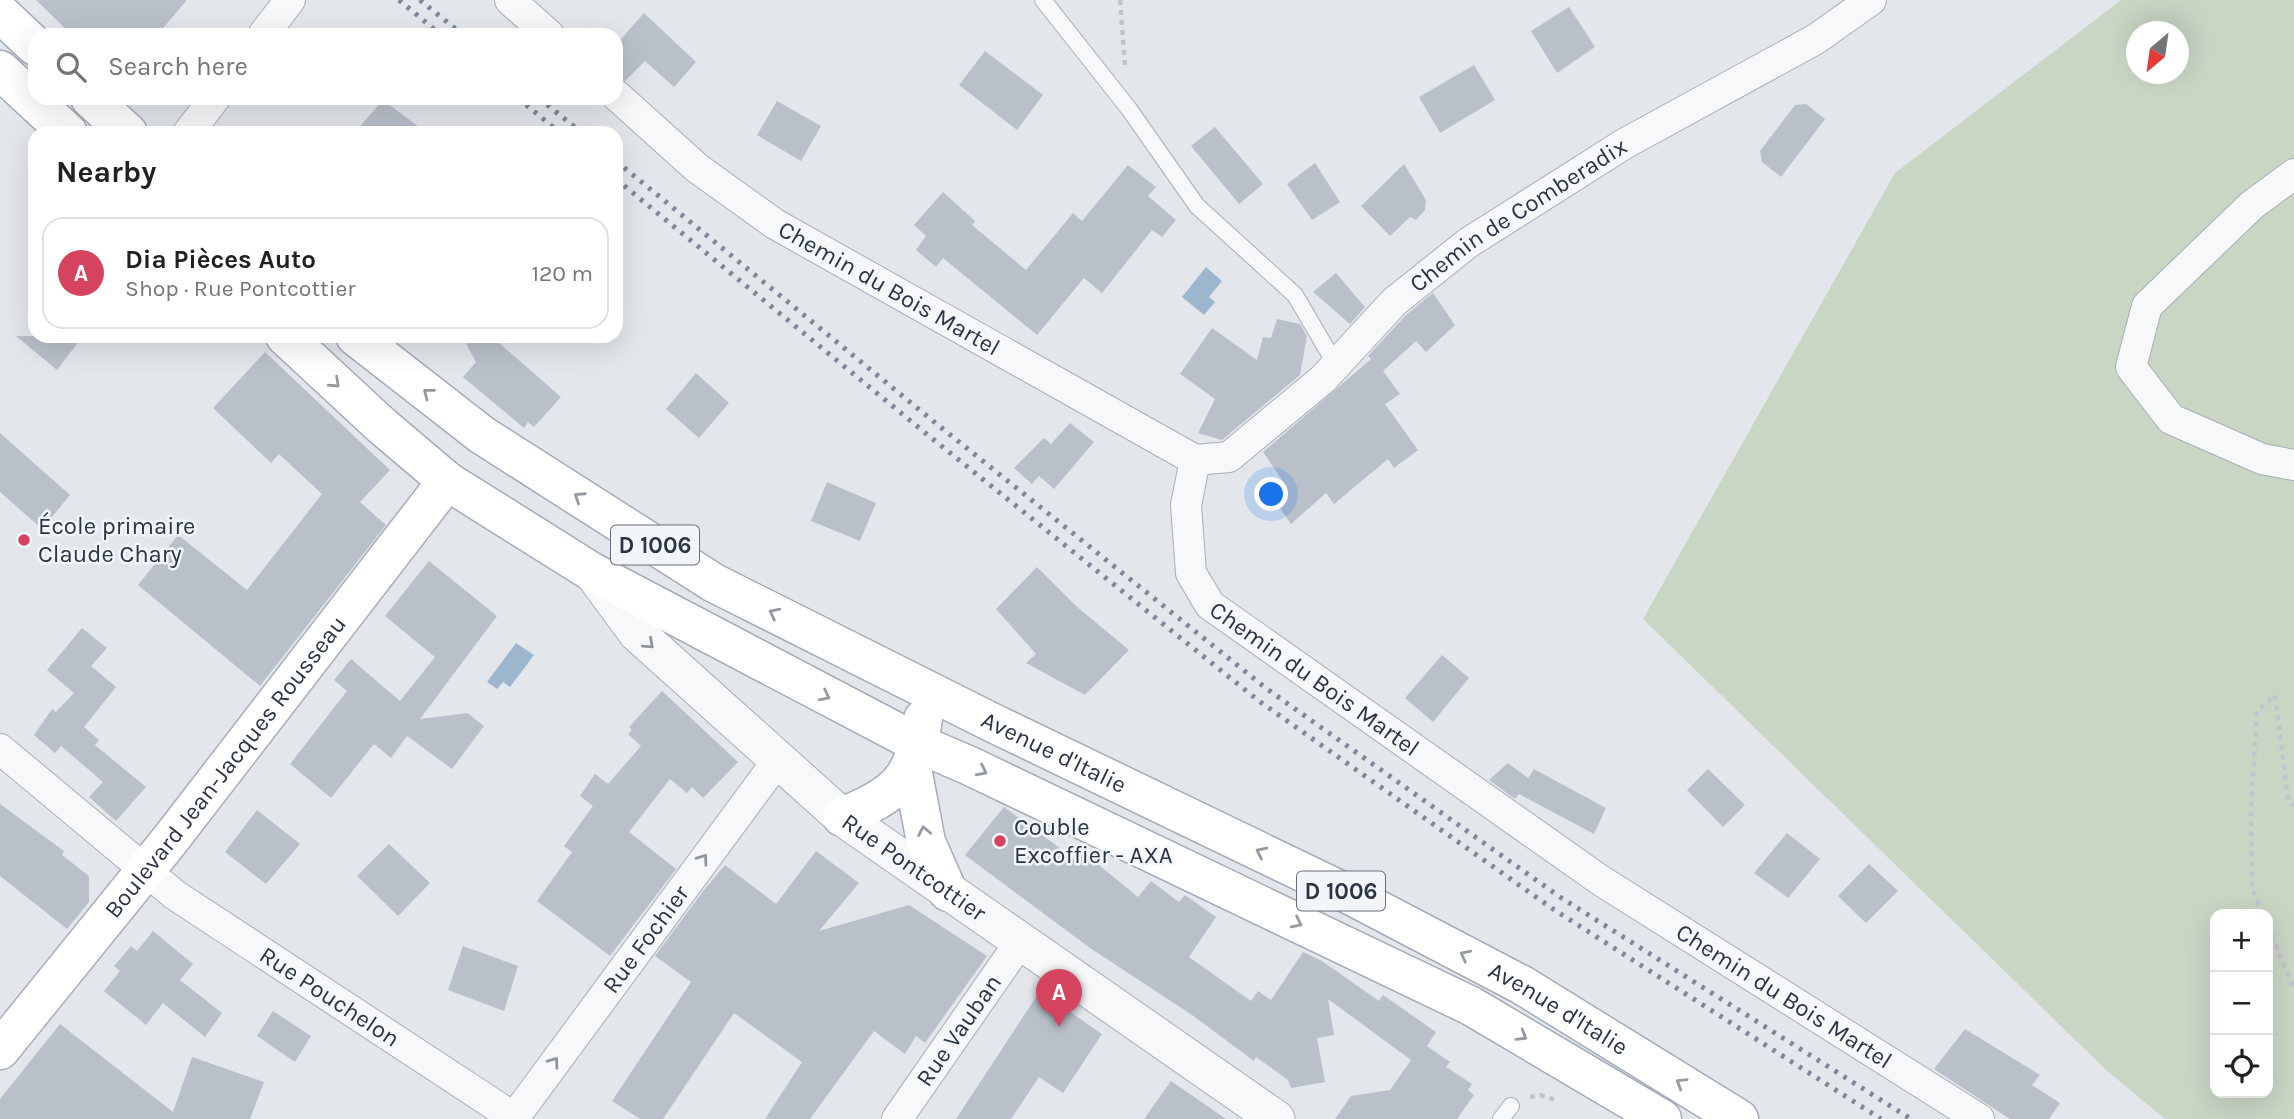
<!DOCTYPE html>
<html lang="en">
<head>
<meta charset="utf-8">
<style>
	body { margin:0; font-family:Karla,sans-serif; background:#f6f6f6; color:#202124 }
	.controls { position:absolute; right:21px; bottom:21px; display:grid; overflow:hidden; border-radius:14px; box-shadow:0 7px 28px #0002 }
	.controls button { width:63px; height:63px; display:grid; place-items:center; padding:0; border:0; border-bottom:2px solid #e0e0e0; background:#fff; color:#202124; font:35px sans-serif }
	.compass { position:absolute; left:2126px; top:21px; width:63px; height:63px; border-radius:50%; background:#fff; box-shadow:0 7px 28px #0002; rotate:209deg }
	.you { position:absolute; left:1272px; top:495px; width:24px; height:24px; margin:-18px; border:5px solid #fff; border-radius:50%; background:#1a73e8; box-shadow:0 0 0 10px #1a73e833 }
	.badge { display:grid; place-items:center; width:46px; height:46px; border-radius:50%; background:#d6435f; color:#fff; font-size:23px; font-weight:700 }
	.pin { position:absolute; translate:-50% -58px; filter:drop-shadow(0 2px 4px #0008) }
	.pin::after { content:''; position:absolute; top:37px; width:24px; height:21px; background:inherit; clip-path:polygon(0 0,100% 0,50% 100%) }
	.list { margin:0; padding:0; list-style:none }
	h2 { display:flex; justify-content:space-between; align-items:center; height:91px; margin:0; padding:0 28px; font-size:30px }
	h2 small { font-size:23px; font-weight:400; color:#757577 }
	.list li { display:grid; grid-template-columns:46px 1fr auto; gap:21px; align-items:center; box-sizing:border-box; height:112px; margin:0 14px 14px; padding:0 14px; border:2px solid #e0e0e0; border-radius:21px }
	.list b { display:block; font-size:26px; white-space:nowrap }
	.list p { margin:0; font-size:23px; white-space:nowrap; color:#757577 }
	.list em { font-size:23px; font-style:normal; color:#757577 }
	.icon { flex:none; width:38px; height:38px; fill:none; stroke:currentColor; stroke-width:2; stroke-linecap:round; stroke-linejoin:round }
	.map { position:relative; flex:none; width:2294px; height:1119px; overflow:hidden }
	.search { position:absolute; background:#fff; box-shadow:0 7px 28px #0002; left:28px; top:28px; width:595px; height:77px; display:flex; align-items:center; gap:18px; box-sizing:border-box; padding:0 24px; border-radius:21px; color:#757577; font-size:26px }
	.panel { position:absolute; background:#fff; box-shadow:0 7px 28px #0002; left:28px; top:126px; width:595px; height:217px; border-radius:21px }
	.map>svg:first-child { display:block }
	.green { fill:#c9d6c4; fill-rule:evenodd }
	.water { fill:#9db6cd }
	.building { fill:#bac0ca }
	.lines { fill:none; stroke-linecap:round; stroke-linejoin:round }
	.service-casing { stroke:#a8aeb7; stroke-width:18 }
	.minor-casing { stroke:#a8aeb7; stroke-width:32 }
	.tertiary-casing { stroke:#a8aeb7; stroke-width:39 }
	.secondary-casing { stroke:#a8aeb7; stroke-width:41 }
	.primary-casing { stroke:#a2acb8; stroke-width:41 }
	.path { stroke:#c1c5cb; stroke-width:4.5; stroke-dasharray:5 5; stroke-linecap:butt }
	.service { stroke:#f6f8fa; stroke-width:16 }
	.minor { stroke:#f6f8fa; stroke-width:30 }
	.tertiary { stroke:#f6f8fa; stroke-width:37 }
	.secondary { stroke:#fff; stroke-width:38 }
	.primary { stroke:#fff; stroke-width:38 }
	.rail { stroke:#7c8797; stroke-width:5; stroke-dasharray:3.5 7; stroke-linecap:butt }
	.oneway { stroke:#949aa2 }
	.oneway2 { stroke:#9096a0 }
	.poi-dot { fill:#d6435f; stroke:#f3f6f9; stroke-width:2.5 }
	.labels { text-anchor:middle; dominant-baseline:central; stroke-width:5; stroke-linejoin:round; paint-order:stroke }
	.shield { fill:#f3f6f9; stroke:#666f7c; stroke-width:2 }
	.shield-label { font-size:23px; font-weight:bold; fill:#2a3546 }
	.street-label { font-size:24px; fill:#2a3546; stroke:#f3f6f9 }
	.poi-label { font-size:24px; fill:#2a3546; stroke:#f3f6f9; text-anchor:start }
</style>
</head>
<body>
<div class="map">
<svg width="2294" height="1119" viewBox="0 0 2294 1119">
	<rect width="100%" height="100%" fill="#e3e7ec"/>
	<path class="green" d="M2121 0H2294V1119H2165L2105 1069 1643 619 1895 173ZM2136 32H2178V74H2136ZM2215 914H2268V1093H2215Z"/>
	<g class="water">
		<path d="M1206 267 1222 281 1209 297 1215 302 1204 315 1182 297Z"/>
		<path d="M516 643 534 655 510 687 503 682 497 689 487 682Z"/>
	</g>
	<g class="building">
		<path d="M36 0H187L157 35H72Z"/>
		<path d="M1569 7 1595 47 1557 73 1531 31Z"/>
		<path d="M644 13 696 62 674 87 645 61 625 81 616 78V45Z"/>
		<path d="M985 51 1043 95 1017 130 959 85Z"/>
		<path d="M1474 65 1495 100 1440 133 1419 97Z"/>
		<path d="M383 100 427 133H354Z"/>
		<path d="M777 101 821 126 801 161 757 135Z"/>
		<path d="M1806 104 1825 119 1781 177 1762 162 1760 151 1795 105Z"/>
		<path d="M1215 127 1263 184 1239 204 1191 146Z"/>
		<path d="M1315 163 1340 202 1312 220 1287 184Z"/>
		<path d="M1404 164 1426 200 1425 210 1416 220 1410 217 1390 236 1361 206Z"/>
		<path d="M1128 165 1156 187 1148 196 1176 220 1162 237 1152 230 1102 293 1084 278 1037 335 943 258 936 267 916 250 926 236 914 225 943 192 975 221 972 225 1026 270 1073 213 1082 221Z"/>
		<path d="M1336 273 1365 307 1350 324 1313 292Z"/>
		<path d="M1433 293 1455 325 1426 352 1416 341 1383 371 1400 394 1385 404 1418 450 1394 468 1388 459 1334 504 1326 493 1291 524 1274 499 1287 487 1263 452 1371 359 1368 356 1406 315Z"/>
		<path d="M1277 319 1300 324 1307 336 1300 375 1222 440 1198 433 1215 399 1180 374 1212 328 1257 360 1263 337 1271 338Z"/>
		<path d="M16 336H83L57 370Z"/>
		<path d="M462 336H491L561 397 534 427 528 422 524 428 463 377 476 362Z"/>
		<path d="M265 352 390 470 360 502 386 525 260 686 138 585 178 535 247 590 322 494 279 454 271 463 213 408Z"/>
		<path d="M696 373 729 403 699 438 666 409Z"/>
		<path d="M1070 423 1094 442 1054 489 1039 476 1032 484 1014 468 1044 438 1051 444Z"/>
		<path d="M0 433 70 495 42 529 0 492Z"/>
		<path d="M827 482 876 503 860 541 811 521Z"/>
		<path d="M429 561 497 616 420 719 467 713 484 726 452 769 407 736 391 758 374 744 331 798 290 764 347 691 334 680 351 659 400 701 435 657 385 616Z"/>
		<path d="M1037 567 1076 606 1129 650 1085 695 1026 663 1036 654 996 609Z"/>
		<path d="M82 628 107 648 91 666 116 687 84 727 99 740 95 745 146 787 116 821 89 797 103 782 61 746 55 753 34 735 52 709 56 712 74 693 47 670Z"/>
		<path d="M1442 655 1469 678 1433 722 1405 698Z"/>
		<path d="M662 691 738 762 703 798 692 787 687 793 670 779 629 832 676 869 610 956 537 901 572 852 564 846 593 806 580 796 595 774 608 784 641 746 628 734 632 730 629 727Z"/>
		<path d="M1508 763 1528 778 1534 769 1606 808 1594 834 1519 794 1515 799 1489 780Z"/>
		<path d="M1708 769 1745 805 1723 827 1687 790Z"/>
		<path d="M0 804 64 851 62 855 89 876V902L67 929 0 876Z"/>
		<path d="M1004 807 1076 860 1083 852 1138 897 1151 881 1179 902 1185 895 1216 917 1189 957 1251 1001 1258 991 1271 1000 1303 952 1322 961 1379 1001 1383 995 1436 1032 1427 1046 1450 1062 1446 1067 1472 1084 1468 1090 1474 1095 1457 1119H1335L1351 1096 1390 1090 1411 1060 1328 999 1334 1035 1317 1038 1325 1082 1291 1088 1288 1080 1256 1057 1254 1061 1192 1015 1090 948 965 855Z"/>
		<path d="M257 810 300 844 266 884 225 852Z"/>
		<path d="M1787 833 1820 859 1788 898 1754 873Z"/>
		<path d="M389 844 430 883 398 916 357 876Z"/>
		<path d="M816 851 859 883 819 931 909 905 987 956 925 1043 916 1036 905 1054 874 1031 810 1119H765L802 1062 734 1013 663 1119H640L612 1101 691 982 655 956 704 890 725 865 776 904Z"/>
		<path d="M1869 864 1898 891 1866 923 1838 896Z"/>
		<path d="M153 931 193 964 180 980 222 1013 205 1037 163 1003 146 1025 104 991 120 971 114 966 131 946 137 951Z"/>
		<path d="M463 946 518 966 504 1011 448 990Z"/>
		<path d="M1040 991 1102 1034 1063 1093 1039 1077 1011 1119H956Z"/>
		<path d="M273 1011 311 1036 295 1062 257 1036Z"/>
		<path d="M60 1024 173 1112 192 1057 264 1082 250 1119H0V1099Z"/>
		<path d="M1965 1029 2040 1075 2032 1085 2060 1103 2049 1119H2010L1934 1069Z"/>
		<path d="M1171 1081 1226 1119H1144Z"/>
	</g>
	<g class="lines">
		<defs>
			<g id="service">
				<path d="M1043 0 1129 109 1197 206 1295 295 1336 365"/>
				<path d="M1501 1119 1511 1106"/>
			</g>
			<g id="minor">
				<path d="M510 0 549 35"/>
				<path d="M263 35 290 0"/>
				<path id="s1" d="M616 95 697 168 775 224 1195 460 1186 505 1191 573 1210 605 1600 880 1979 1119"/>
				<path d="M188 133 215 98"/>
				<path d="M2294 174 2252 205 2147 306 2131 367 2171 419 2262 459 2294 465"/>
				<path id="s2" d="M1195 460 1229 457 1323 379 1394 302 1468 243 1624 144 1816 39 1871 0"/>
				<path id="s3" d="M0 749 175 895 516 1119"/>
				<path id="s4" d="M514 1118 778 760"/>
				<path id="s5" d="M897 1119 1020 942"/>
			</g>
			<g id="tertiary">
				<path id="s6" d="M592 572 637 633 842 817 1276 1119"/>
			</g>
			<g id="secondary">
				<path id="s7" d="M0 1050 170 840 447 481"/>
			</g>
			<g id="primary">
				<path d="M0 13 35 46"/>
				<path d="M0 70 68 133"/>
				<path d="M90 98 128 133"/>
				<path d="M285 336 381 425 447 481 592 572 919 744 970 766 1471 1006 1662 1119"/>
				<path id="s8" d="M355 336 482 435 714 583 989 721 1352 896 1522 985 1739 1119"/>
				<path d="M912 768 926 842 948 892"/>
				<path d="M842 817C899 793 913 780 923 719"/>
			</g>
		</defs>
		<use href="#service" class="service-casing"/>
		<use href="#minor" class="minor-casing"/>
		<use href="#tertiary" class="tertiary-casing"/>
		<use href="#secondary" class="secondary-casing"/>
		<use href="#primary" class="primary-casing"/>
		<g class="path">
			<path d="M1120 0 1125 66"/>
			<path d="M2263 914 2252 889 2251 808 2257 711 2275 695 2288 798 2294 806"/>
			<path d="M2268 926 2294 989"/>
			<path d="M1530 1097 1540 1095 1555 1100 1557 1097"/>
		</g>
		<use href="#service" class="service"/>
		<use href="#minor" class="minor"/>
		<use href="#tertiary" class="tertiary"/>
		<use href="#secondary" class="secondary"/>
		<use href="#primary" class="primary"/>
		<g class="rail">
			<path d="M399 0 441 35"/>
			<path d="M420 0 463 35"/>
			<path d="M518 98 560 133"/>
			<path d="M539 98 582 133"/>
			<path d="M616 161 938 425 1267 689 1560 897 1911 1119"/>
			<path d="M616 179 929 436 1259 701 1553 909 1881 1119"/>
		</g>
	</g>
	<defs><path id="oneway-chevron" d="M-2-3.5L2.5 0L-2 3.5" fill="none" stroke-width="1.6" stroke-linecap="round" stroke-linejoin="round" transform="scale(1.75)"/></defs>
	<g class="oneway">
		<use href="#oneway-chevron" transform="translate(335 383) rotate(43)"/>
		<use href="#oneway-chevron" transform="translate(428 393) rotate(-142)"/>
		<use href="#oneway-chevron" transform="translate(579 497) rotate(-147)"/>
		<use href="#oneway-chevron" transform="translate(774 613) rotate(-153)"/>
		<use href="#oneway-chevron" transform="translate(825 696) rotate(27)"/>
		<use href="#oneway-chevron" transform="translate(982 771) rotate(26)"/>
		<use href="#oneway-chevron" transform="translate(924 831) rotate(-101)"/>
		<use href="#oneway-chevron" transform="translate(1261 852) rotate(-154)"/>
		<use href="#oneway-chevron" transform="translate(1297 923) rotate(26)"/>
		<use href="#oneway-chevron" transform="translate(1465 955) rotate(-153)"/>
		<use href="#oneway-chevron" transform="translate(1522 1036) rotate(31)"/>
		<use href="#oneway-chevron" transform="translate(1681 1083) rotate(-148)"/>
	</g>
	<g class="oneway2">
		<use href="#oneway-chevron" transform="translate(649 644) rotate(42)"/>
		<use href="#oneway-chevron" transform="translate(703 859) rotate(-54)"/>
		<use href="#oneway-chevron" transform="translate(554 1062) rotate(-54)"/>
	</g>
	<g class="poi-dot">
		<circle cx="24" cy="540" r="7"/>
		<circle cx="1000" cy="841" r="7"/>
	</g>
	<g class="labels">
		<g class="shield">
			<rect x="611" y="525.5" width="88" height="39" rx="5"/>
			<rect x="1297" y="871.5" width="88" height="39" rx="5"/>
		</g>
		<g class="shield-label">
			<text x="655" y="545">D 1006</text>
			<text x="1341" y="891">D 1006</text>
		</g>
		<g class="street-label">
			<text stroke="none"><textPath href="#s2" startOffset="413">Chemin de Comberadix</textPath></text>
			<text stroke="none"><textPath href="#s1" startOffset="336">Chemin du Bois Martel</textPath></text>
			<text stroke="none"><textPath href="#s1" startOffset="966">Chemin du Bois Martel</textPath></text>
			<text stroke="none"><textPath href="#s8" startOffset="816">Avenue d'Italie</textPath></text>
			<text stroke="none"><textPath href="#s7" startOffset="362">Boulevard Jean-Jacques Rousseau</textPath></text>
			<text stroke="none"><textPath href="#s6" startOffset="439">Rue Pontcottier</textPath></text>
			<text stroke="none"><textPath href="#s4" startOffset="222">Rue Fochier</textPath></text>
			<text stroke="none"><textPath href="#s1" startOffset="1533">Chemin du Bois Martel</textPath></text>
			<text stroke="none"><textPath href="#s3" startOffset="413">Rue Pouchelon</textPath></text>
			<text stroke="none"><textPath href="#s8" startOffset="1382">Avenue d'Italie</textPath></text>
			<text stroke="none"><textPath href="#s5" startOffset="108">Rue Vauban</textPath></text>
		</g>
		<g class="poi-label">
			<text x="38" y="526">École primaire<tspan x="38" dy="28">Claude Chary</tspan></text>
			<text x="1014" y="827">Couble<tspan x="1014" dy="28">Excoffier - AXA</tspan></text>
		</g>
	</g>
</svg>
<div class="controls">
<button>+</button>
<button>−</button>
<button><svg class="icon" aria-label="locate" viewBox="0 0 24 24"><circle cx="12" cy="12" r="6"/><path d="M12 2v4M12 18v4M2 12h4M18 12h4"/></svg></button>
</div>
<svg class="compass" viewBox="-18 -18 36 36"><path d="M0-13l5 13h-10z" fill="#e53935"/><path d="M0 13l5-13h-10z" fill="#757577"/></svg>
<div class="you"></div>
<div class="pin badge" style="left:1059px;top:1027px">A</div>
<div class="search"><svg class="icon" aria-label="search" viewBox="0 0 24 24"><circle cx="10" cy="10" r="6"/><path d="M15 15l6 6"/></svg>Search here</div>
<section class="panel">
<h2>Nearby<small></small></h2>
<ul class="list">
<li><span class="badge">A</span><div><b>Dia Pièces Auto</b><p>Shop · Rue Pontcottier</p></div><em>120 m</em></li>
</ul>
</section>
</div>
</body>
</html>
